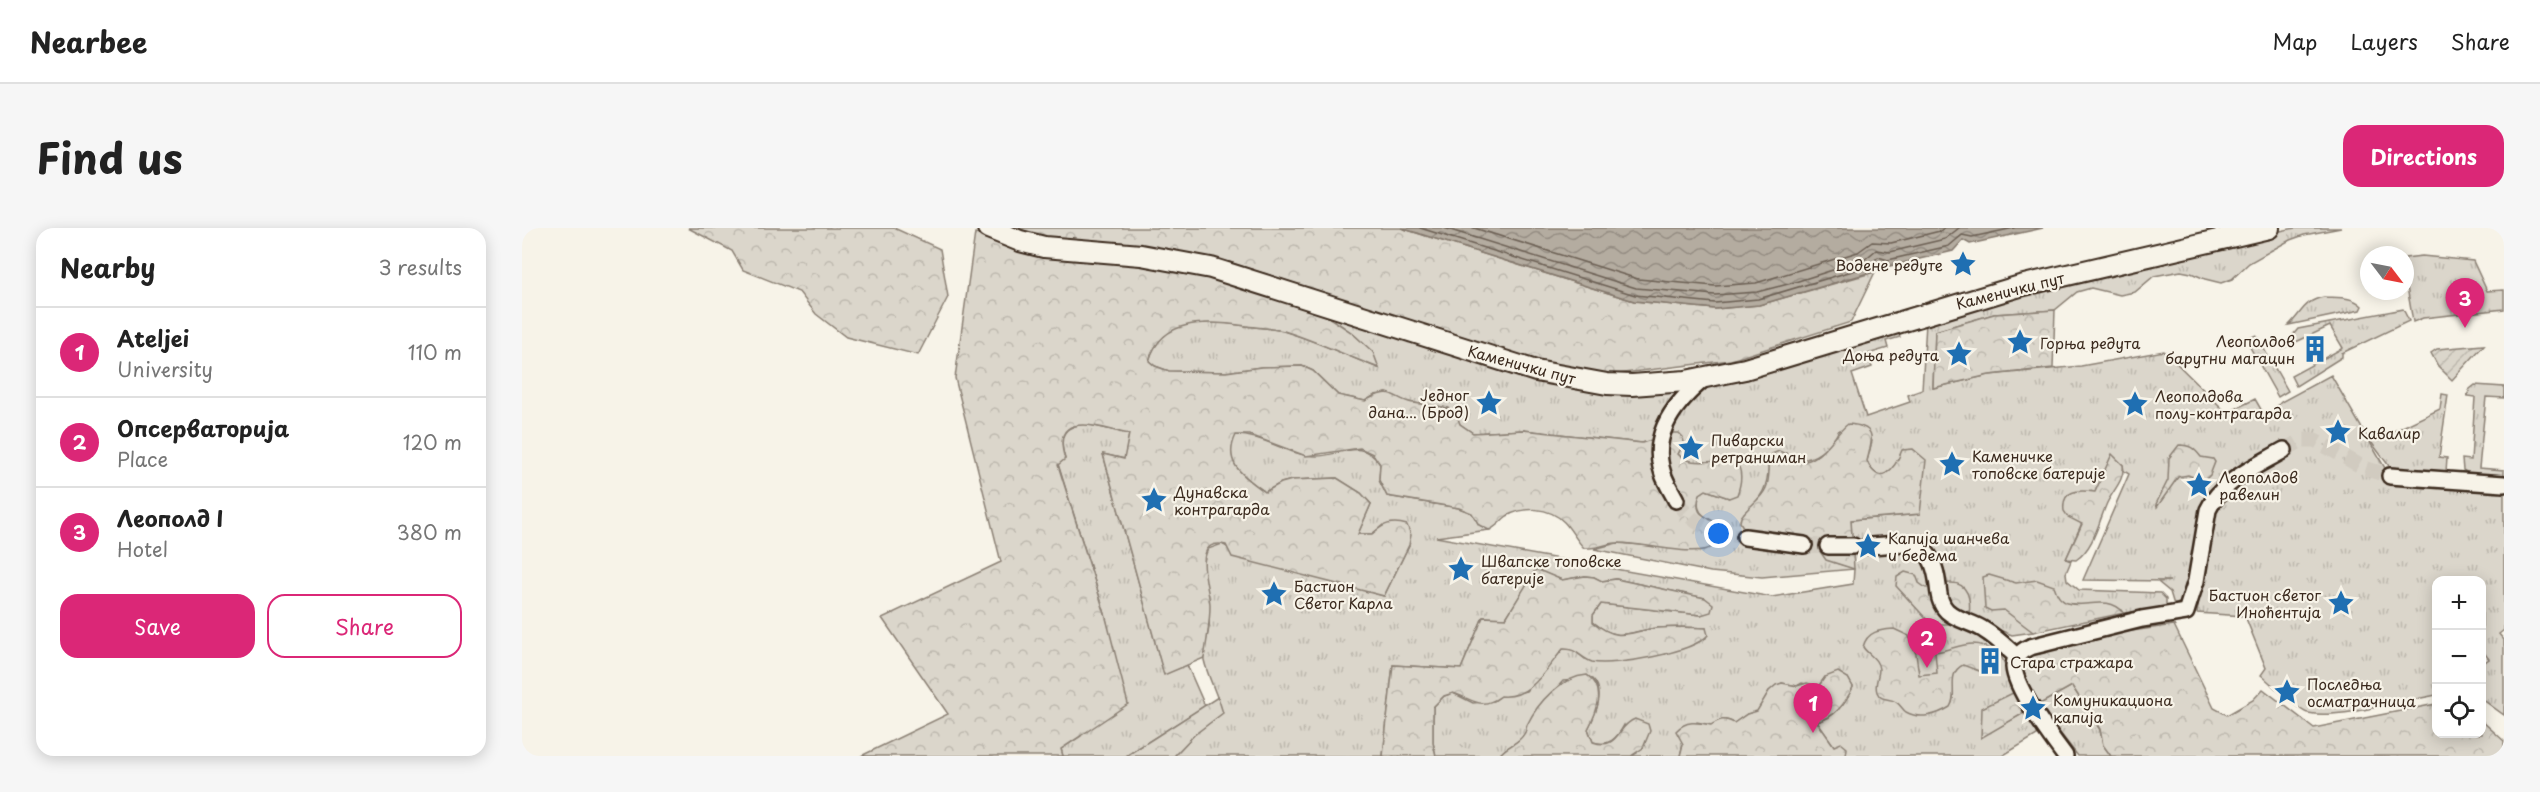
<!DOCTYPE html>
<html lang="en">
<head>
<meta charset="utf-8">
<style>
	body { margin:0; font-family:"Playpen Sans",sans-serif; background:#f6f6f6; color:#222 }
	.controls { position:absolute; right:18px; bottom:18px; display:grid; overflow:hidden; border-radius:12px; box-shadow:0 3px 15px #0003 }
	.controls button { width:54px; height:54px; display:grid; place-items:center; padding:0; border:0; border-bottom:2px solid #e0e0e0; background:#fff; color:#222; font:30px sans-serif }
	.compass { position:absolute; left:1838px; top:18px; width:54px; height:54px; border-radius:50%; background:#fff; box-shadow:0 3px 15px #0003; rotate:122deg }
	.you { position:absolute; left:1197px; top:306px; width:21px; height:21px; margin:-15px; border:4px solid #fff; border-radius:50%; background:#1a73e8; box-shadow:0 0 0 9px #1a73e833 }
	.badge { display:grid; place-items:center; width:39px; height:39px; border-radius:50%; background:#db2777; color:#fff; font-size:20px; font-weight:700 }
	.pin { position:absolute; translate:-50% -50px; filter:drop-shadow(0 2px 3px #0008) }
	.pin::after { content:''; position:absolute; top:32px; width:21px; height:18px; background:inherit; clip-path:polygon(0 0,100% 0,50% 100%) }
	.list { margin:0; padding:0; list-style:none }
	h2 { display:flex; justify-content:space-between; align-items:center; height:78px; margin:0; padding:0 24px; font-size:26px }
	h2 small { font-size:20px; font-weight:400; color:#767676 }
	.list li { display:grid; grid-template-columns:39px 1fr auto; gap:18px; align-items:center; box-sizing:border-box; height:90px; padding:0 24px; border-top:2px solid #e0e0e0 }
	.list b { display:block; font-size:22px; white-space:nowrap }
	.list p { margin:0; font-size:20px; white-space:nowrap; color:#767676 }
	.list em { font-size:20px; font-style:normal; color:#767676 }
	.actions { display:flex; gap:12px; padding:18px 24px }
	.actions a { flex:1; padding:14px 0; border:2px solid #db2777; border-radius:18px; text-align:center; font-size:21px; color:#db2777 }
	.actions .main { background:#db2777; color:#fff }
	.icon { flex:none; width:33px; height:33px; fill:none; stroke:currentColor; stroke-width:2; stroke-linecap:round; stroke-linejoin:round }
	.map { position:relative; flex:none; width:1982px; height:528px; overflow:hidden; border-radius:18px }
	header { display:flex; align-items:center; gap:36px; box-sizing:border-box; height:84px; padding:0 30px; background:#fff; border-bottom:2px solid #e0e0e0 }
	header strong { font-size:28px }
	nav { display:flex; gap:33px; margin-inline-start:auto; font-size:21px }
	.intro { display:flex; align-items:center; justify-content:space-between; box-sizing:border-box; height:144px; padding:0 36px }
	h1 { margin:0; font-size:42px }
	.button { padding:15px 27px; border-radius:18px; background:#db2777; color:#fff; font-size:21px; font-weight:700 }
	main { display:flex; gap:36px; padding:0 36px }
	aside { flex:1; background:#fff; border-radius:18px; box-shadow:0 3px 15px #0003 }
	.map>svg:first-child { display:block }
	.grass { fill:url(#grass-tufts); stroke:#8b8074; stroke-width:1.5; fill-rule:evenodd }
	.forest { fill:url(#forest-crowns); stroke:#8b8074; stroke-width:1.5 }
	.garden { fill:url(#garden-furrows); stroke:#8b8074; stroke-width:1.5 }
	.water { fill:url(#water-waves); stroke:#84786c; stroke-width:1.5 }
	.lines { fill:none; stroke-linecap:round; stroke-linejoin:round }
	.shore { stroke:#6b5e52; stroke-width:1.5 }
	.minor-tunnel { stroke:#d1cbc0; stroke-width:15; stroke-dasharray:15 8; stroke-linecap:butt }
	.minor-casing { stroke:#3b2a1e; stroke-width:20 }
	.major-casing { stroke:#3b2a1e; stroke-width:24 }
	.minor { stroke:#f7f3e8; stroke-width:15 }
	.major { stroke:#f7f3e8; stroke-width:20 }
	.labels { text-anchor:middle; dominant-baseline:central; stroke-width:4.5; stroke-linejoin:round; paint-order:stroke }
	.poi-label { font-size:15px; fill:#3b2a1e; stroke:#f7f3e8; text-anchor:start }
	.street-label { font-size:15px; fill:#3b2a1e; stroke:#f7f3e8 }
</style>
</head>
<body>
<header>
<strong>Nearbee</strong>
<nav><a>Map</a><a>Layers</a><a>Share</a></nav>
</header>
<div class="intro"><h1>Find us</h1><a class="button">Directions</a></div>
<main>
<aside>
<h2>Nearby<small>3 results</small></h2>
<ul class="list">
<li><span class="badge">1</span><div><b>Ateljei</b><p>University</p></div><em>110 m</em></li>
<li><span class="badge">2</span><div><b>Опсерваторија</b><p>Place</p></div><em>120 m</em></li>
<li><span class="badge">3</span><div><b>Леополд I</b><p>Hotel</p></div><em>380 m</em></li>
</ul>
<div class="actions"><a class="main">Save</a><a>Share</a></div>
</aside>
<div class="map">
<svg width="1982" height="528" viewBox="0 0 1982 528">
	<defs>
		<pattern id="grass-tufts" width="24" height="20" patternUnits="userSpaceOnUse" patternTransform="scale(1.5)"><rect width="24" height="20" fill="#dbd6cb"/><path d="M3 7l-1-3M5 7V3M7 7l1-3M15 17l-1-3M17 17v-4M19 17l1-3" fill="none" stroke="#bdb8ae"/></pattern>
		<pattern id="forest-crowns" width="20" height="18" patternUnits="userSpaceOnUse" patternTransform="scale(1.5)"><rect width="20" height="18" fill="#dbd6cb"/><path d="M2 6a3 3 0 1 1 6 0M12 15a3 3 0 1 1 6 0" fill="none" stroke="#bdb8ae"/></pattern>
		<pattern id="garden-furrows" width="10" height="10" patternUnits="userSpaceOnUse" patternTransform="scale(1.5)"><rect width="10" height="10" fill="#dbd6cb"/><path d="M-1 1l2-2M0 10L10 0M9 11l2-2" fill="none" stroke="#bdb8ae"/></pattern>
		<pattern id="water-waves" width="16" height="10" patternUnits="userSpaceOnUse" patternTransform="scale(1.5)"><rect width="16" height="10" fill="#b4aca0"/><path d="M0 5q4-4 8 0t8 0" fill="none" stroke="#948c82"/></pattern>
	</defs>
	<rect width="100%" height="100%" fill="#f7f3e8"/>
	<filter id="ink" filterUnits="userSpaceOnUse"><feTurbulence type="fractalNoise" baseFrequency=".0167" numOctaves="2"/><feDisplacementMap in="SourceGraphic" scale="12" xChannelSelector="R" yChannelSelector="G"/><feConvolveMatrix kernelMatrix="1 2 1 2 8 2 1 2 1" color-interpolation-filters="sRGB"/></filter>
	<g filter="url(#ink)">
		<g class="grass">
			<path d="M1773 0H1819L1782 7 1768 12 1727 35 1710 51 1699 55 1683 51 1669 45 1659 43 1632 48 1613 64 1598 67 1569 60 1555 64 1533 82 1472 86 1413 103 1411 160 1467 147 1559 138 1642 123 1705 185 1733 171 1744 190 1759 174 1809 147 1871 254 1982 261V402L1977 406 1982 412V487L1960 471V436L1967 431 1960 422V352H1914V467C1881 473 1817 491 1786 485 1776 483 1748 454 1739 447L1744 440 1723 388 1675 385 1679 353 1687 322 1691 262 1677 319 1659 374 1652 377 1648 364 1636 354 1648 353 1561 352 1607 246 1602 243 1601 237 1590 227 1544 331 1549 333 1544 345 1545 352 1557 362 1638 365 1644 371V378L1636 382 1602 385 1600 382 1544 375 1536 369 1532 359 1511 404 1490 407 1465 397 1495 463 1459 509 1507 482 1516 503 1515 507 1480 528H1324L1312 518 1295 494C1313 490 1323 475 1331 459L1326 450 1303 449 1296 459 1280 455 1275 458 1260 455 1247 463 1235 484 1225 486 1212 495C1202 490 1198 491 1189 497L1175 494 1161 516 1158 528H1109L1115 525 1102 497C1095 510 1087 519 1071 514L1066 501C1073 487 1084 464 1071 451L1041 453C1029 466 1018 479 1008 494 1005 498 1005 503 1002 507 995 517 983 518 977 528H914L911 515V479L922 468 931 465 951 475 972 473 979 468 1004 463 1041 421 1049 420 1063 431 1143 426 1184 410V400C1168 399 1151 399 1135 400 1106 403 1098 416 1071 394V387L1079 376 1179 387 1183 370 1094 351 1079 353 1072 349 1063 348 1040 352 1014 342 984 390 961 389 939 441 871 437 861 528H652L672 507 700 485C696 467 686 450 682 432 680 422 686 409 687 399 690 373 674 346 686 321L700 316 707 320 862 368 887 317 861 297 850 306H836L849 276 839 265 815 250 770 252 759 255 743 264C722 248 700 236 713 207 743 207 766 228 794 228 821 228 838 209 858 236L857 252 865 268 937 280 950 285 957 297 967 302 914 309 1250 369 1331 356 1332 341 1240 349 1189 344 1072 321 1095 315 1146 319 1195 296C1180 288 1172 283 1178 265L1184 262 1207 270 1167 233 1160 231 1156 226 1162 215 1133 212 1120 215 1001 202 951 205 938 196 927 180 885 174 865 165 853 167 843 173 816 167 791 143 780 138 739 139 704 144 647 143 633 138 627 133C639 88 687 92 724 98 736 100 750 100 761 103 793 112 825 128 856 140 846 111 819 97 794 81 889 112 985 153 1085 163L1376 103 1378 109 1364 113 1366 120 1346 126 1350 139 1330 146 1344 189 1388 174 1386 167 1400 162 1404 95 1443 78 1714 12ZM1317 202 1350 213 1345 233C1357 261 1373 241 1381 222L1398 286 1329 292 1331 340 1311 334 1293 316 1283 310 1266 308 1222 285C1240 270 1247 258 1246 235L1264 225 1272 232C1292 234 1309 219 1317 202Z"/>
			<path d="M1900 28 1951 33 1965 63 1982 62V81L1901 90 1891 94 1883 47V30Z"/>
			<path d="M1802 69C1816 70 1830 68 1840 78L1838 82 1767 97C1781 84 1781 73 1802 69Z"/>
			<path d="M1881 81 1887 93 1820 125V129L1774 158 1769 148 1821 120 1808 98 1759 121 1776 101Z"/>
			<path d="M1734 107 1766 163 1756 169 1724 112Z"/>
			<path d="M1953 157 1982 159V170L1964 169 1957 240 1982 242V249L1948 246 1941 242 1940 231 1949 232 1953 169 1945 168 1948 161Z"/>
			<path d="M1920 166 1926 167 1917 229 1925 230 1924 244 1870 242 1849 214 1918 181Z"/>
			<path d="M564 196 607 206 603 231 581 226 642 446 665 437 683 478 604 528H541L539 521 559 508 588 410 583 386 536 236 543 231C537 210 539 198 564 196Z"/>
			<path d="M1550 458 1578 502 1581 517 1589 528H1556L1516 477Z"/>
		</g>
		<g class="forest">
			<path d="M166 0H372L418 21 426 69 396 127 324 109 294 86 277 64 221 42 210 23Z"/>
			<path d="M493 0H879L1112 73 1193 81 1237 77 1353 44 1329 94 1209 132 1085 147 1013 133 707 34 620 18 525 9Z"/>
			<path d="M453 5 650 39 794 81 829 104 851 124 857 140C825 128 794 113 762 103 750 100 737 100 725 98 688 93 640 88 627 133L633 138 647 143 704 144 739 139 780 138 791 143 816 167 843 173C849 170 857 165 865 165 872 166 879 172 887 174 905 179 933 173 938 196L951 205 1001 202 1120 215 1150 205H1157L1161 209 1162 215 1156 226C1167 240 1196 230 1213 234 1222 242 1219 256 1215 267L1207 270 1184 262 1178 266C1168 295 1195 285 1201 305 1198 309 1196 315 1193 317 1177 332 1117 313 1094 315 1083 316 1074 321 1062 320 1054 312 1049 301 1042 294 1027 279 1002 278 985 288 978 293 975 299 967 302L957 297 950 285 937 280 865 268 857 252 858 236 851 226 838 220 784 228 728 207H714C700 236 722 248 743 264L759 255 770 252 815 250 839 265 849 276 836 306H850C862 296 869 292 885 297L889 307 887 317 862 368 710 329 704 317C667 308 688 362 688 377 688 395 685 412 682 430L642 447 581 226 602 231 607 206C579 200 527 180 543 231L536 237 583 386 606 476 539 521 541 528H339L426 486 360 390 479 334 433 150Z"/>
			<path d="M1533 82 1531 140 1467 147 1411 160 1413 103 1472 86Z"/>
			<path d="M1326 196C1355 198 1351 209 1345 233 1357 261 1373 241 1380 222L1391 221 1404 232 1398 286 1329 292 1332 341 1304 332 1293 316 1283 310 1224 304 1218 294 1219 289C1226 278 1239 272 1244 260 1249 249 1245 237 1250 226L1257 223C1263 225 1268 230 1273 232 1296 240 1312 206 1326 196Z"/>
			<path d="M1657 217C1668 217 1672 220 1679 229L1691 231 1693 234 1688 247 1682 253 1666 247 1656 249 1635 279 1634 276 1646 252 1647 230Z"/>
			<path d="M1590 226 1601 237C1603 252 1591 262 1585 275 1577 293 1572 320 1554 332L1544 331 1560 296 1546 289 1542 283C1539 261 1557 262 1573 264Z"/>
			<path d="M1014 341 1040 352 1063 348 1072 349 1080 353 1094 351 1183 370 1191 376 1189 384 1179 387 1079 376 1071 387V394C1098 416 1107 403 1135 400 1151 399 1168 399 1184 400L1186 407C1173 424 1091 439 1070 434 1058 430 1055 420 1041 421 1024 441 1009 471 979 468 958 483 951 471 931 465L922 468 911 479V515L914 528H861L871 437 939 441 961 389 984 390Z"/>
			<path d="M1383 344 1394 347 1397 355 1404 360C1413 360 1420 355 1428 355 1447 354 1449 373 1447 387L1434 396H1409L1374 358 1375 349Z"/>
			<path d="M1467 347 1494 355 1515 352 1532 358C1534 362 1535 368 1539 371 1554 386 1584 363 1602 385L1511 404 1482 382 1469 383 1463 380 1461 349Z"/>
			<path d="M1652 397 1692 480 1705 487 1731 472 1741 461 1792 500 1914 476V506H1960V493L1982 513V528H1589L1581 517 1578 501 1550 458 1516 477 1498 445 1505 430 1532 418 1567 409Z"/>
			<path d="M1372 401 1387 408 1394 426 1397 447 1415 445 1413 424C1433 422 1452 407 1471 424L1460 430 1465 441 1457 443 1441 437C1423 446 1437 466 1428 479 1415 487 1398 492 1384 484 1380 481 1378 476 1374 474 1367 469 1359 474 1355 464 1352 456 1357 449 1357 441 1356 430 1346 427 1341 419 1345 403 1358 402 1372 401Z"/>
			<path d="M1316 444 1326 450 1331 459C1323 476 1313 489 1295 494L1312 518 1319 515 1325 520 1324 528H1158L1161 516 1154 503C1164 492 1175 494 1189 497 1198 491 1202 490 1212 495L1225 486 1235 483 1247 463 1254 457 1260 455 1275 458 1285 455 1296 459 1303 449Z"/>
			<path d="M1065 447C1085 460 1075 484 1066 501L1071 514C1097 523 1095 497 1113 491L1126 496 1128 503 1121 520 1109 528H977C983 518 996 517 1002 506 1005 502 1003 503 1005 497 1016 474 1039 449 1065 447Z"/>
			<path d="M1495 463 1507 482 1459 510 1460 480Z"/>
			<path d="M696 469 701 485 672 507 652 528H604Z"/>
		</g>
		<path class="garden" d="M1962 117 1930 152 1916 138 1909 125 1915 121Z"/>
		<path class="water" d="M879 0H1521L1448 16 1441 12 1431 23 1364 39 1357 34 1353 43 1237 77 1193 81 1112 73Z"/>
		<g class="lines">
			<g class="shore">
				<path d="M898 0 1113 67 1193 75 1236 71 1347 38 1356 29 1366 32 1427 18 1440 7 1450 9 1492 0"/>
				<path d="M922 0 1114 60 1193 67 1235 64 1270 55 1342 32 1354 22 1368 24 1423 11 1437 0"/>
				<path d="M952 0 1116 51 1193 58 1234 55 1336 24 1350 14 1369 15 1418 3 1422 0"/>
			</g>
			<g class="minor-tunnel">
				<path d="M1762 222 1780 212H1793L1842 240 1868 248"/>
				<path d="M1154 272C1176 301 1188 303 1223 309"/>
				<path d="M1282 317 1306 318"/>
			</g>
			<defs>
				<g id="minor">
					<path d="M1868 248 1982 256"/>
					<path d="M1154 272C1150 264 1144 255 1141 246 1127 205 1155 173 1184 149"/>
					<path d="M1223 309 1282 317"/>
					<path d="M1306 318H1331"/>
					<path d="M1346 318C1388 316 1410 308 1416 358 1417 368 1418 376 1425 383 1436 393 1451 394 1462 402 1474 409 1484 419 1494 428"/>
					<path d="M1543 528C1529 509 1493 461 1492 439 1492 428 1499 423 1508 419L1620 391 1664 384 1674 353 1686 282C1699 253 1735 238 1762 222"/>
				</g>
				<path id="major" d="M466 0 498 13 522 19 619 27 689 40 1014 143 1085 156 1110 157 1164 153 1223 141 1498 58 1747 0"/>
			</defs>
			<use href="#minor" class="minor-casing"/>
			<use href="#major" class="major-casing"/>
			<use href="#minor" class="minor"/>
			<use href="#major" class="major"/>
		</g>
	</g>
	<defs>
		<symbol id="sight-bare" viewBox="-9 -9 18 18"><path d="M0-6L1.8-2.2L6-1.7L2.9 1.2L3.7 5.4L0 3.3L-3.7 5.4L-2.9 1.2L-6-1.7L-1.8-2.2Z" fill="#1f6fb2" stroke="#f7f3e8" stroke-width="2.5" paint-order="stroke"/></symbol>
		<symbol id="building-bare" viewBox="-9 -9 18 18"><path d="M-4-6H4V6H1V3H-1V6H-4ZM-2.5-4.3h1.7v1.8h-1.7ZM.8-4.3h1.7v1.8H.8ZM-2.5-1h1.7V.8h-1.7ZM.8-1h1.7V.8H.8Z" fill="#1f6fb2" stroke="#f7f3e8" stroke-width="2.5" paint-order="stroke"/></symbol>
	</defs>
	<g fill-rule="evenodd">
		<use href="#sight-bare" x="1422" y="17" width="38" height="38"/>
		<use href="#sight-bare" x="1479" y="95" width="38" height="38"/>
		<use href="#building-bare" x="1774" y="102" width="38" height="38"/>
		<use href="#sight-bare" x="1418" y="107" width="38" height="38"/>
		<use href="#sight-bare" x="948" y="156" width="38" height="38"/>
		<use href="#sight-bare" x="1594" y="157" width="38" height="38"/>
		<use href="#sight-bare" x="1797" y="185" width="38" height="38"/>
		<use href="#sight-bare" x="1150" y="201" width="38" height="38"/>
		<use href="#sight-bare" x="1411" y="217" width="38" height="38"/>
		<use href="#sight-bare" x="1658" y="238" width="38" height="38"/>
		<use href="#sight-bare" x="613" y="253" width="38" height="38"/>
		<use href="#sight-bare" x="1327" y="299" width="38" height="38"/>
		<use href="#sight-bare" x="920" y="322" width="38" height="38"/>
		<use href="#sight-bare" x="733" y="347" width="38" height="38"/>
		<use href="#sight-bare" x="1800" y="356" width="38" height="38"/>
		<use href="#building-bare" x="1449" y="414" width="38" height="38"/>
		<use href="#sight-bare" x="1746" y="445" width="38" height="38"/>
		<use href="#sight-bare" x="1492" y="461" width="38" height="38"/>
	</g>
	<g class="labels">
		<g class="poi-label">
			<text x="1421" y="36" text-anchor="end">Водене редуте</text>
			<text x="1773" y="112" text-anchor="end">Леополдов<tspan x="1773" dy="17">барутни магацин</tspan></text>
			<text x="1518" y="114">Горња редута</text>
			<text x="1417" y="126" text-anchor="end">Доња редута</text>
			<text x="947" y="166" text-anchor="end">Једног<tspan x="947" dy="17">дана... (Брод)</tspan></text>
			<text x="1633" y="167">Леополдова<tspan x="1633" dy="17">полу-контрагарда</tspan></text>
			<text x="1836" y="204">Кавалир</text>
			<text x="1189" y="211">Пиварски<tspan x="1189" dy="17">ретраншман</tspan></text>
			<text x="1450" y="227">Каменичке<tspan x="1450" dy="17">топовске батерије</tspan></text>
			<text x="1697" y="248">Леополдов<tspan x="1697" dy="17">равелин</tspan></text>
			<text x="652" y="263">Дунавска<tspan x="652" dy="17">контрагарда</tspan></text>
			<text x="1366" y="309">Капија шанчева<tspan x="1366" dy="17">и бедема</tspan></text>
			<text x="959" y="332">Швапске топовске<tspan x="959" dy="17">батерије</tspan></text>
			<text x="772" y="357">Бастион<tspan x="772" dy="17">Светог Карла</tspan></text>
			<text x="1799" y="366" text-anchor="end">Бастион светог<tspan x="1799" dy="17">Иноћентија</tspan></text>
			<text x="1488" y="433">Стара стражара</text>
			<text x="1785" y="455">Последња<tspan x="1785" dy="17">осматрачница</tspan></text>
			<text x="1531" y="471">Комуникациона<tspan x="1531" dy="17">капија</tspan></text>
		</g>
		<g class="street-label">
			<text transform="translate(1488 62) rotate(-14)">Каменички пут</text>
			<text transform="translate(1000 136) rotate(15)">Каменички пут</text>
		</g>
	</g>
</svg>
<div class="controls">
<button>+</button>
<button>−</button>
<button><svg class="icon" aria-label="locate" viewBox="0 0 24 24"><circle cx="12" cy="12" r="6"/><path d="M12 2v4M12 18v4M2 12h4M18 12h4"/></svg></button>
</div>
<svg class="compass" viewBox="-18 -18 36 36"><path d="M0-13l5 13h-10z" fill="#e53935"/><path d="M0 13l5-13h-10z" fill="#767676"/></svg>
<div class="you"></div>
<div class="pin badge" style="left:1291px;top:505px">1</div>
<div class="pin badge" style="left:1405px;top:440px">2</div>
<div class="pin badge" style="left:1943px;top:100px">3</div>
</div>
</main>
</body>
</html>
